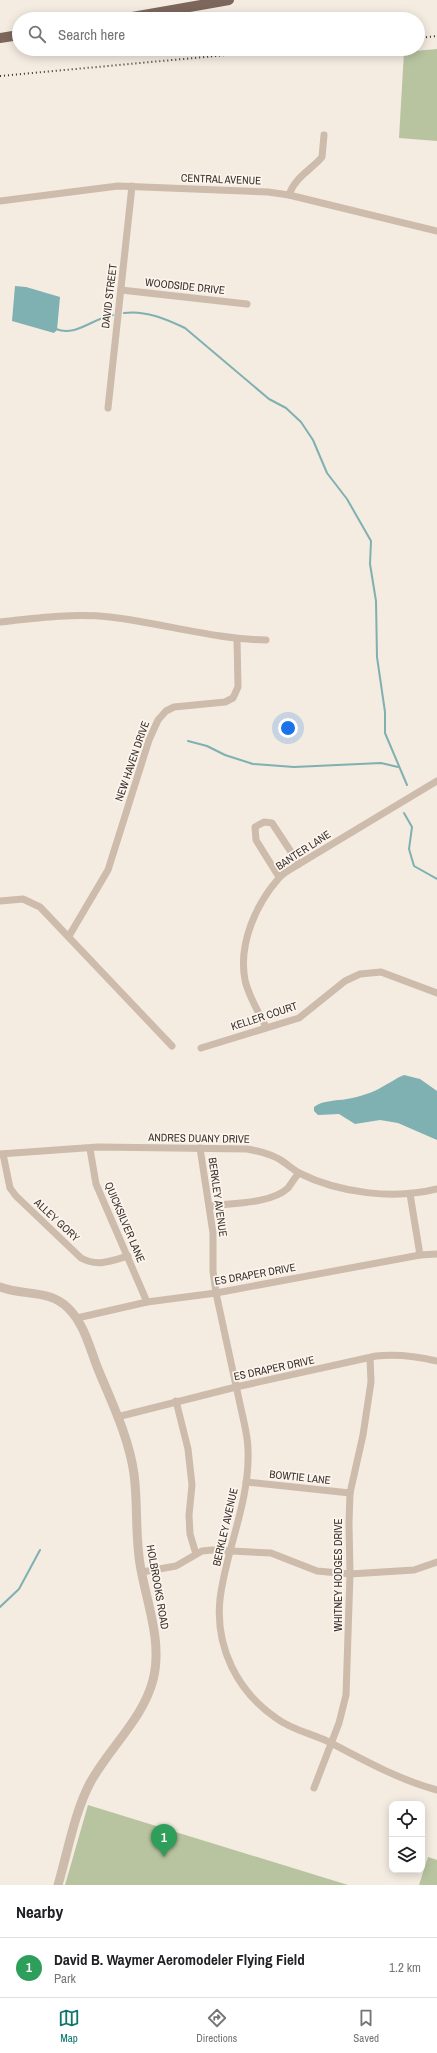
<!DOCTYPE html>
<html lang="en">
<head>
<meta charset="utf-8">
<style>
	body { margin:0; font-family:"Archivo Narrow",sans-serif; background:#f6f6f6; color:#202124 }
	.controls { position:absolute; right:12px; bottom:12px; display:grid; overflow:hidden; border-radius:8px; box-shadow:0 2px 10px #0003 }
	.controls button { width:36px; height:36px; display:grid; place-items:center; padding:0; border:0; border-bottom:1px solid #e0e0e0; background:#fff; color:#202124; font:20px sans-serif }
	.you { position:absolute; left:288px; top:728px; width:14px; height:14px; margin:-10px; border:3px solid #fff; border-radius:50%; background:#1a73e8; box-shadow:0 0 0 6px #1a73e833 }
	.badge { display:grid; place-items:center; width:26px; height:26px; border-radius:50%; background:#0f766e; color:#fff; font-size:13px; font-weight:700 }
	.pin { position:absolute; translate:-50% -33px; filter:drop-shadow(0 1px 2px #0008) }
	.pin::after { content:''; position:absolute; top:21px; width:14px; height:12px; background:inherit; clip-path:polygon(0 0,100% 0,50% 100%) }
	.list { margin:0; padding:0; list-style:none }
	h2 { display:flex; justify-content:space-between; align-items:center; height:52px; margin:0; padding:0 16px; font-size:17px }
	h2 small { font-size:13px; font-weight:400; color:#757577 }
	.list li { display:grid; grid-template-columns:26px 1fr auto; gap:12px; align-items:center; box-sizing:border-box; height:60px; padding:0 16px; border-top:1px solid #e0e0e0 }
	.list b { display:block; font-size:15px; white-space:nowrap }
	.list p { margin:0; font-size:13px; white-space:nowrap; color:#757577 }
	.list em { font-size:13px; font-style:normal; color:#757577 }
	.icon { flex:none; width:22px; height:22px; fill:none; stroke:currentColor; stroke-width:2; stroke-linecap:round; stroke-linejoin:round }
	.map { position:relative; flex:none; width:437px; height:1885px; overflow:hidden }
	.search { position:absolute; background:#fff; box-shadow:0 2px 10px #0003; left:12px; right:12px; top:12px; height:44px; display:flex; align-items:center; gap:10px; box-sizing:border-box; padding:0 14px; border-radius:22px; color:#757577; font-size:15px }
	.sheet { height:112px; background:#fff }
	nav { display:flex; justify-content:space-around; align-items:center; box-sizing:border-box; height:56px; border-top:1px solid #e0e0e0; background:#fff; font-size:11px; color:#757577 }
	nav a { display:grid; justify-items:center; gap:2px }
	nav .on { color:#0f766e }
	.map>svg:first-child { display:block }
	.green { fill:#b8c4a0 }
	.water { fill:#7fb0b2 }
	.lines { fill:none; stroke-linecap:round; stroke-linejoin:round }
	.stream { stroke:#7fb0b2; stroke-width:2 }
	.minor { stroke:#cdbbac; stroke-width:7 }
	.tertiary { stroke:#cdbbac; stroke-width:9 }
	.primary { stroke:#7d675c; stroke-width:10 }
	.rail { stroke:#3b302b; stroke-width:2; stroke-dasharray:1 3; stroke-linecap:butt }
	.labels { text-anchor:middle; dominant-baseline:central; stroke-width:3.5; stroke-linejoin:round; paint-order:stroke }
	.street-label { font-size:11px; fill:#3b302b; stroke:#fbf5ee }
</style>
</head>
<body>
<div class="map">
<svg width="437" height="1885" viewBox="0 0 437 1885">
	<rect width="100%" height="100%" fill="#f4ebe1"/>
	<g class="green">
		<path d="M437 49V141L399 138 404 52Z"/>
		<path d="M88 1805 348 1885H65Z"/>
		<path d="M428 1857 437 1860V1885H419Z"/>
	</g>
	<g class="water">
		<path d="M15 286 26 287 60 297 57 330 54 333 12 321Z"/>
		<path d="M404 1075 420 1079 437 1091V1140L398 1123 380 1120 355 1124 339 1114 318 1115 314 1111V1107C323 1100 336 1101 347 1099 358 1097 372 1093 382 1087 390 1083 396 1078 404 1075Z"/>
	</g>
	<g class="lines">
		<g class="stream">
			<path d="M124 313C145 310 166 319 185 328L269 399 286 408 301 422 313 440 327 473 347 499 371 541 370 564 376 601 377 657 385 712V733L407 785"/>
			<path d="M56 329C76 337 93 318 113 315"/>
			<path d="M188 741 207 746 225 755 253 764 294 767 381 763 398 767"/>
			<path d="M404 813 412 827 409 849 414 866 437 879"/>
			<path d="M0 1607 19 1589 40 1550"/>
		</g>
		<g class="minor">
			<path d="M289 195C295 177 311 170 322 157L324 135"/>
			<path d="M0 201 118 186 268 192 289 195 437 231"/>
			<path d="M121 290 247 304"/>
			<path d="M108 408 132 186"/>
			<path d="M0 622C36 618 73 613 110 617 162 623 213 639 266 640"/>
			<path d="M279 877 256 840 255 827 264 822 272 823 299 864"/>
			<path d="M0 901 23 899 40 907 172 1046"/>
			<path d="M69 936 108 870 149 740 158 720 166 711 174 707 225 702 233 698 238 687 237 639"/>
			<path d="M266 1027C259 1013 248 995 245 980 238 944 256 904 279 878 284 872 293 868 299 864L437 781"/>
			<path d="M201 1048 299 1018 345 981 360 974 381 972 437 993"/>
			<path d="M200 1148 213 1233V1271L216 1293C224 1330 232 1367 240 1404 243 1419 248 1435 248 1450 250 1502 226 1549 220 1599 215 1647 237 1691 276 1718 293 1731 315 1734 333 1744 367 1762 400 1780 437 1790"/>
			<path d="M90 1149 96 1184 147 1302"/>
			<path d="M0 1154 98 1147 247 1149C258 1151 269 1153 279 1159 286 1163 292 1169 299 1173 339 1193 394 1200 437 1189"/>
			<path d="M3 1154 10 1188 16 1196 81 1258C97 1267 112 1261 128 1256"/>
			<path d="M410 1194 420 1255"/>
			<path d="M210 1206C232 1203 271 1204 288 1188 292 1183 295 1177 299 1173"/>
			<path d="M77 1318 147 1302 216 1293 420 1255 437 1254"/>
			<path d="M176 1401 188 1449 192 1485 189 1515 190 1534 196 1554"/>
			<path d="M117 1417 236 1387 376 1356C398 1354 416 1356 437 1361"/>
			<path d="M246 1482 350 1493"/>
			<path d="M142 1572 176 1566 202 1551 212 1550 271 1553 317 1571 350 1574 414 1570 437 1562"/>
			<path d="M314 1788 339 1723 346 1695 350 1574 349 1523 350 1493 363 1435 371 1382 370 1358"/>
		</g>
		<path class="tertiary" d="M0 1287C23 1296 49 1289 68 1308 84 1323 90 1349 98 1369 112 1403 129 1438 134 1474 138 1504 135 1534 140 1564 146 1602 163 1641 153 1680 143 1719 109 1748 90 1783 74 1814 68 1851 58 1885"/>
		<g class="primary">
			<path d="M121 19 229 0"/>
			<path d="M0 38 19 35"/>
		</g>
		<g class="rail">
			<path d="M418 38 437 36"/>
			<path d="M0 76 291 49"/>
		</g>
	</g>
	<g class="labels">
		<g class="street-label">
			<text transform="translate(221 179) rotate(2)">CENTRAL AVENUE</text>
			<text transform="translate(185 286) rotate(6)">WOODSIDE DRIVE</text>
			<text transform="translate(109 296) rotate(-83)">DAVID STREET</text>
			<text transform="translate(132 761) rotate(-71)">NEW HAVEN DRIVE</text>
			<text transform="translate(303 850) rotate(-33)">BANTER LANE</text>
			<text transform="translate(264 1016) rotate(-18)">KELLER COURT</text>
			<text transform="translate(199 1138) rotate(1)">ANDRES DUANY DRIVE</text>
			<text transform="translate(218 1197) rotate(82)">BERKLEY AVENUE</text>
			<text transform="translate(57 1220) rotate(43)">ALLEY GORY</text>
			<text transform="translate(125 1222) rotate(67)">QUICKSILVER LANE</text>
			<text transform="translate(255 1274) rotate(-10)">ES DRAPER DRIVE</text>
			<text transform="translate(274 1368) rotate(-12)">ES DRAPER DRIVE</text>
			<text transform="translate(300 1477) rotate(6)">BOWTIE LANE</text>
			<text transform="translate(225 1527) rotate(-77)">BERKLEY AVENUE</text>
			<text transform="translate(338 1575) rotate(-90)">WHITNEY HODGES DRIVE</text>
			<text transform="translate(158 1587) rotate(80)">HOLBROOKS ROAD</text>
		</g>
	</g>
</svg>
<div class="controls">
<button><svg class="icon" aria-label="locate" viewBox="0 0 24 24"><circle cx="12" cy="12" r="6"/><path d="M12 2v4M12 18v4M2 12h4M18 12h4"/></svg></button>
<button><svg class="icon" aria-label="layers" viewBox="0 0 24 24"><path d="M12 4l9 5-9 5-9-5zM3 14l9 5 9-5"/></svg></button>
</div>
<div class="you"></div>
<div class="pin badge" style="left:164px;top:1857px;background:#2e9e5b">1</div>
<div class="search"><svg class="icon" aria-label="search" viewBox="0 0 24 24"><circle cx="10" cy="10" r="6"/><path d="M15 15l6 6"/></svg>Search here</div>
</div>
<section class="sheet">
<h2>Nearby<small></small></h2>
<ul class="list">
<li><span class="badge" style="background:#2e9e5b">1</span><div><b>David B. Waymer Aeromodeler Flying Field</b><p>Park</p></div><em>1.2 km</em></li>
</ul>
</section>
<nav>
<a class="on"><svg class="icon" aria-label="map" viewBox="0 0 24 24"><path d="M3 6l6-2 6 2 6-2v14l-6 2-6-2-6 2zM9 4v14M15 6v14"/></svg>Map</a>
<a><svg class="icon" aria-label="directions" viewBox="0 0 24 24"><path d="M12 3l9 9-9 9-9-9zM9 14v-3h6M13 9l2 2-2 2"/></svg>Directions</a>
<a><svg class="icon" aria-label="saved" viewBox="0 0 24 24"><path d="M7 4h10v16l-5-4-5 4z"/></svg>Saved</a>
</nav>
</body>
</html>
